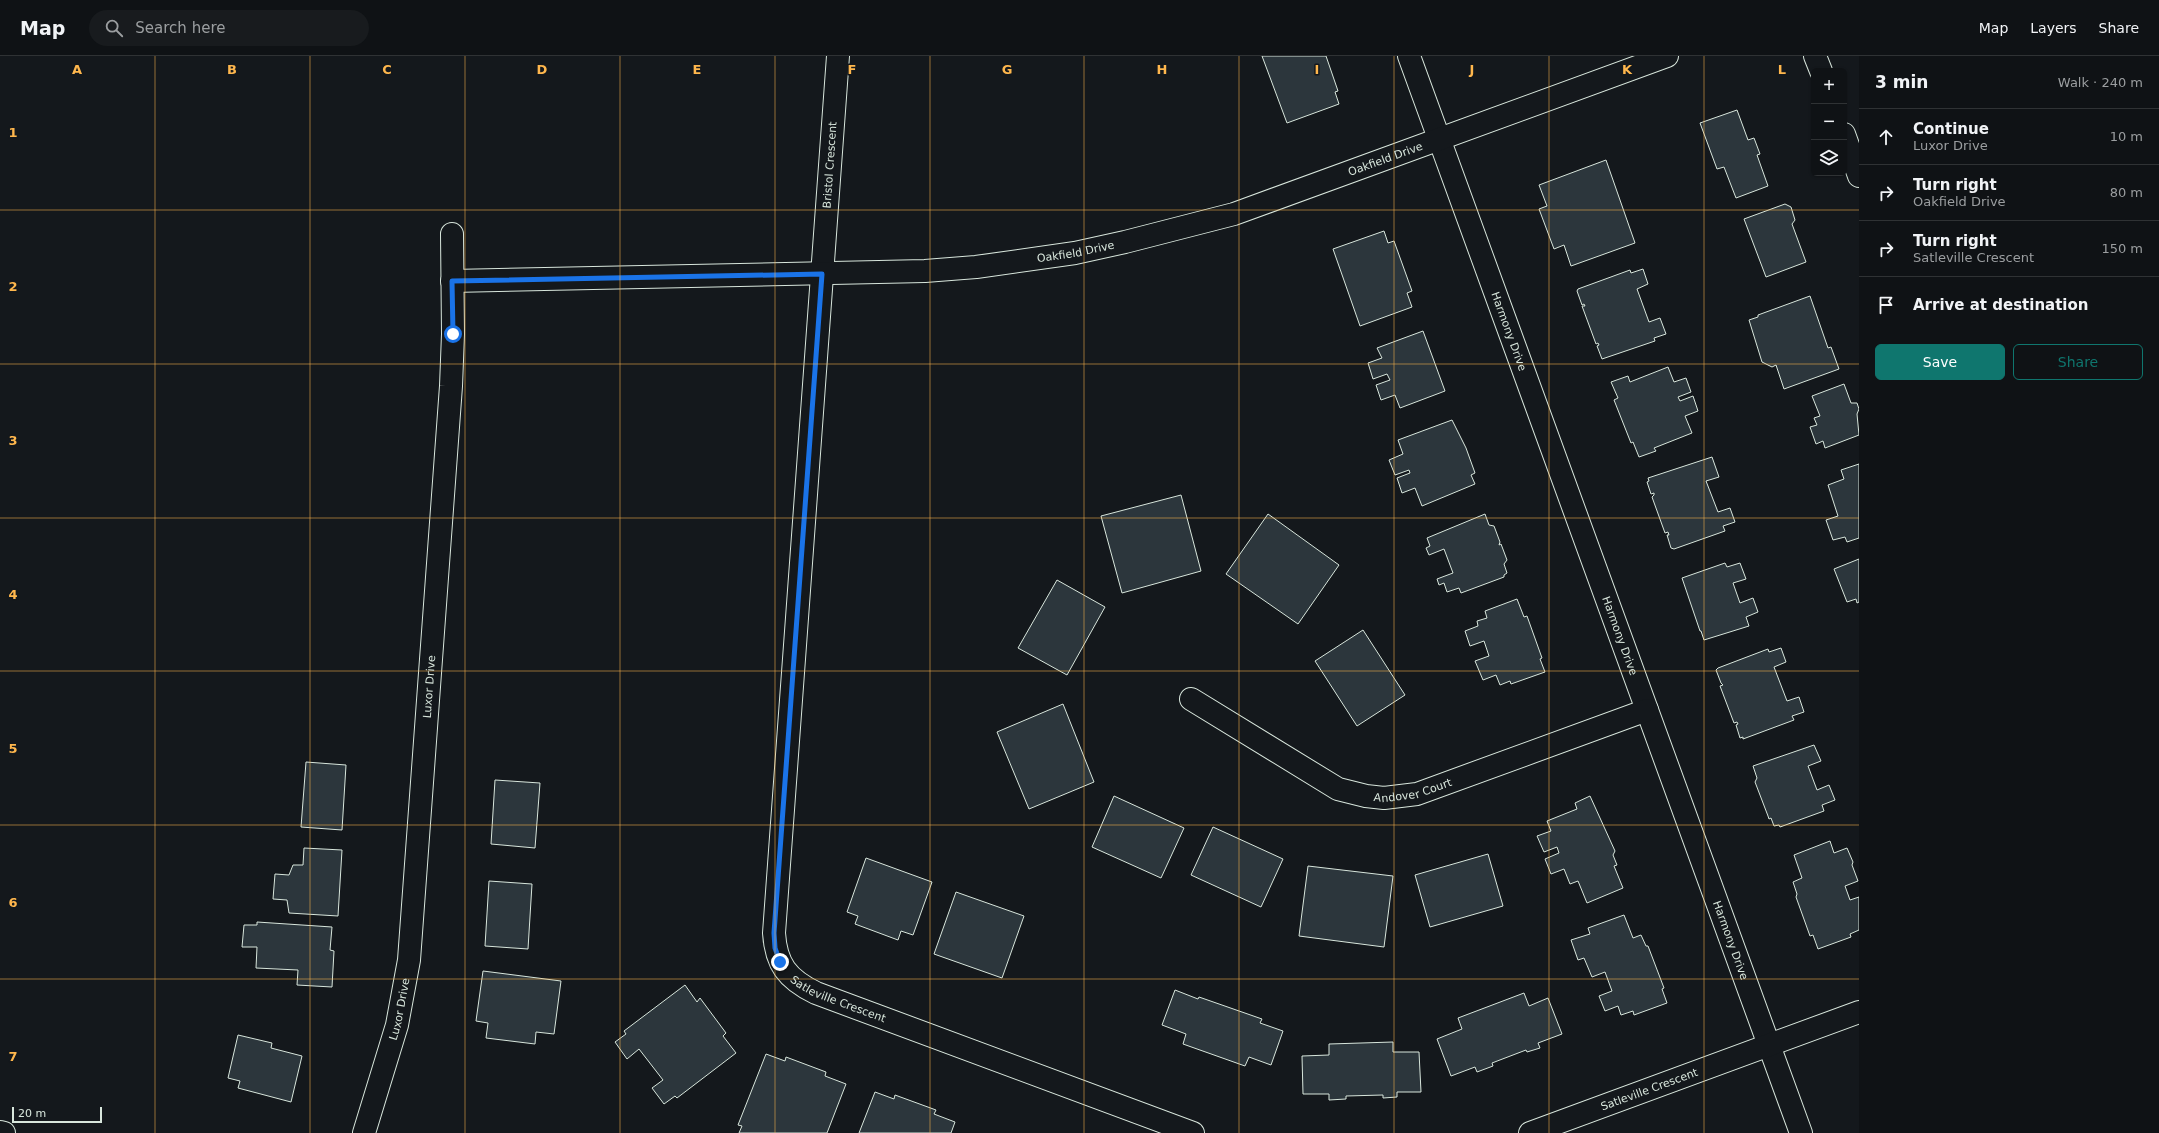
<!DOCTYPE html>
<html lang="en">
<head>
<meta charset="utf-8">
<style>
	body { margin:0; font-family:"DejaVu Sans",sans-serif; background:#181b1e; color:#f1f3f6 }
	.controls { position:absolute; right:12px; top:12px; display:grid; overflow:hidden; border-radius:6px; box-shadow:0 1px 3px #0004 }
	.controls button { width:36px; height:36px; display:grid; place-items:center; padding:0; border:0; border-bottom:1px solid #2f3234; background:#0f1215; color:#f1f3f6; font:20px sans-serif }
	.scale { position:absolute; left:12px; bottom:10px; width:90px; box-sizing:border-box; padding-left:4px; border:2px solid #d8e6dc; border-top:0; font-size:11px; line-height:14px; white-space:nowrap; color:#d8e6dc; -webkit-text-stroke:3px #14181c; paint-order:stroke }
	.stop { position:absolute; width:12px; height:12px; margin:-9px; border:3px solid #1a73e8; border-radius:50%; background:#fff }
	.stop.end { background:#1a73e8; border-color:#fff; box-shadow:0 1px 4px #0008 }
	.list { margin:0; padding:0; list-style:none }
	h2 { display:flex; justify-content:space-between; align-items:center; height:52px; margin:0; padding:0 16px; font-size:17px }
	h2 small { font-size:13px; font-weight:400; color:#9b9ea0 }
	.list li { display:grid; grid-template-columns:26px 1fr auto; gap:12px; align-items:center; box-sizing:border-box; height:56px; padding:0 16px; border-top:1px solid #2f3234 }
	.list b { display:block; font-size:15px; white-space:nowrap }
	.list p { margin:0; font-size:13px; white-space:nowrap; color:#9b9ea0 }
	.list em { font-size:13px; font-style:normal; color:#9b9ea0 }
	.actions { display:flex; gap:8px; padding:12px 16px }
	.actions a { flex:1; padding:9px 0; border:1px solid #0f766e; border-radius:6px; text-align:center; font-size:14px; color:#0f766e }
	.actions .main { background:#0f766e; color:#fff }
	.icon { flex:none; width:22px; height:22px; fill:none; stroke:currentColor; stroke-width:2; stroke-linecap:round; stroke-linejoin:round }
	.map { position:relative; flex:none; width:1859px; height:1077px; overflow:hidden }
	header { display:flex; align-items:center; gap:24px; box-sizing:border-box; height:56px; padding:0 20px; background:#0f1215; border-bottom:1px solid #2f3234 }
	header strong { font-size:19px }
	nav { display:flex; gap:22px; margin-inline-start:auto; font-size:14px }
	.search { width:280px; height:36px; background:#181b1e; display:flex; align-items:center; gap:10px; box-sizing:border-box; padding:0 14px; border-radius:22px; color:#9b9ea0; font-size:15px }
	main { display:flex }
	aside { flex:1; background:#0f1215 }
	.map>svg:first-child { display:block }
	.building { fill:#2c363c; stroke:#d8e6dc }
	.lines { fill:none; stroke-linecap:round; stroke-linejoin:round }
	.street-casing { stroke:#d8e6dc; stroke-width:24 }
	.street { stroke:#14181c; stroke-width:22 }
	.route { stroke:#1a73e8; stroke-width:5 }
	.grid { fill:none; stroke:#ffb74d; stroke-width:1; stroke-opacity:0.55 }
	.labels { text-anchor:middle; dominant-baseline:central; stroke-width:3; stroke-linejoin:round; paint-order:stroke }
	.street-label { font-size:11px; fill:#d8e6dc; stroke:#14181c }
	.grid-label { font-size:13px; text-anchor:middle; font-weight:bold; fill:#ffb74d; stroke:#14181c; stroke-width:3; stroke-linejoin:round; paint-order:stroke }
</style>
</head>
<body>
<header>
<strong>Map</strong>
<div class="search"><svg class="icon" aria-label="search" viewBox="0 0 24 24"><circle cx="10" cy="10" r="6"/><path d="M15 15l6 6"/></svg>Search here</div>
<nav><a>Map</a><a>Layers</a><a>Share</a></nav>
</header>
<main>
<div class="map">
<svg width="1859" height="1077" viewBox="0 0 1859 1077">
	<rect width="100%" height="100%" fill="#14181c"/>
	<g class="building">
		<path d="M1262 0H1326L1338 35 1335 36 1339 48 1287 67Z"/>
		<path d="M1737 54 1748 84 1754 82 1760 98 1757 99 1768 130 1736 142 1724 111 1717 113 1700 67Z"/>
		<path d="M1606 104 1635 187 1571 210 1564 189 1554 193 1539 153 1547 150 1539 129Z"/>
		<path d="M1785 148 1791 151 1795 164 1792 168 1806 206 1766 221 1744 163Z"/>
		<path d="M1384 175 1388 187 1394 185 1412 235 1407 237 1412 251 1360 270 1333 193Z"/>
		<path d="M1643 213 1648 228 1637 233 1649 266 1660 262 1666 278 1654 282 1655 285 1602 303 1597 290 1599 289 1598 287 1596 288 1582 250H1585L1584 248 1582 249 1577 235 1578 233 1630 214 1631 217Z"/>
		<path d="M1810 240 1828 292 1831 291 1839 313 1784 333 1776 309 1772 311 1762 306 1749 264 1758 261V259Z"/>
		<path d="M1423 275 1445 335 1400 352 1395 339 1381 344 1376 329 1390 324 1387 318 1373 323 1368 307 1382 302 1377 292Z"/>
		<path d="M1668 311 1674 326 1686 322 1691 336 1678 341 1680 345 1693 340 1698 355 1685 360 1692 377 1654 392 1656 395 1639 401 1633 386 1631 387 1614 344 1618 342 1611 326 1628 320 1630 326Z"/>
		<path d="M1844 328 1851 347H1857L1859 353 1857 358 1859 379 1825 392 1823 385 1816 388 1810 371 1817 369 1814 362 1820 360 1812 340Z"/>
		<path d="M1452 364 1466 392 1475 417 1471 419 1475 428 1422 450 1415 432 1402 437 1397 422 1410 417 1409 414 1395 419 1389 404 1403 398 1398 384Z"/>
		<path d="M1712 401 1719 421 1706 425 1718 456 1730 452 1735 466 1723 470 1725 475 1674 493 1671 492 1667 479H1669L1668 476 1665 477 1652 441 1654 439V437L1651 438 1647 426 1649 425 1648 422Z"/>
		<path d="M1859 408V482L1847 486 1845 481 1833 484 1826 464 1838 460 1828 429 1844 423 1841 414Z"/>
		<path d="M1181 439 1201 515 1122 537 1101 460Z"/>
		<path d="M1268 458 1339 509 1298 568 1226 518Z"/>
		<path d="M1485 458 1489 469 1494 470 1500 486 1499 489 1501 488 1507 504 1504 508 1507 517 1504 519V521L1461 537 1459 532 1447 536 1444 527 1439 529 1437 523 1453 517 1444 493 1429 499 1426 492 1430 490 1427 482Z"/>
		<path d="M1859 503V546L1857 547 1856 543 1847 546 1834 513Z"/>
		<path d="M1725 507 1727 511 1740 507 1746 523 1733 527 1740 547 1753 542 1758 556 1746 561 1749 570 1704 584 1701 575H1700L1682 522Z"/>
		<path d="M1057 524 1105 551 1067 619 1018 592Z"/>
		<path d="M1517 543 1524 561 1527 560 1542 602 1540 603 1545 616 1511 628 1510 625 1500 629 1496 619 1483 624 1475 605 1489 600 1484 585 1470 590 1465 575 1478 570 1477 565 1487 562 1485 555Z"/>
		<path d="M1363 574 1405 639 1357 670 1315 605Z"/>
		<path d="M1781 592 1786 606 1774 611 1787 645 1799 641 1804 656 1792 660 1794 664 1743 683V681L1740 682 1736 669 1738 668 1737 666 1734 667 1720 630 1723 629 1721 627 1716 614 1718 612 1768 593 1769 596Z"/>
		<path d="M1063 648 1094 726 1029 753 997 676Z"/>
		<path d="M1814 689 1821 705 1808 710 1817 734 1829 729 1835 744 1822 749 1824 755 1780 771 1779 769 1774 770 1771 762 1769 763 1768 760 1755 726 1757 722 1753 710Z"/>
		<path d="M306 706 346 709 342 774 301 771Z"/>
		<path d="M495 724 540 727 535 792 491 788Z"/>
		<path d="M1114 740 1184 772 1161 822 1092 791Z"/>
		<path d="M1590 740 1615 795 1613 799 1617 809 1614 810 1623 832 1587 847 1578 825 1570 828 1564 813 1551 818 1545 803 1559 797 1557 791 1544 796 1537 780 1551 775 1547 765 1577 753 1575 747Z"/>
		<path d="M1213 771 1283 803 1261 851 1191 819Z"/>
		<path d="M1830 785 1834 797 1847 792 1853 806 1852 809 1858 825 1845 830 1850 844 1859 841V874L1850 878 1851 881 1818 893 1813 879 1810 880 1796 841 1797 838 1793 826 1802 822 1794 799Z"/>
		<path d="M304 792 342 794 338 860 289 857 287 844 273 843 275 818 289 819 293 809H303Z"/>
		<path d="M1488 798 1503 850 1430 871 1415 819Z"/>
		<path d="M866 802 932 826 913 879 901 875 898 884 855 868 858 860 847 856Z"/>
		<path d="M1308 810 1393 820 1384 891 1299 880Z"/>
		<path d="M489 825 532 828 528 893 485 890Z"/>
		<path d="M956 836 1024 860 1002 922 934 898Z"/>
		<path d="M1624 859 1633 882 1641 879 1646 890H1648L1664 932 1662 933 1667 947 1634 959 1633 955 1621 959 1618 950 1605 955 1599 940 1612 935 1605 916 1592 921 1584 902 1578 904 1571 884 1590 878 1588 872Z"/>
		<path d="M257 866 332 871 330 894 334 895 332 931 297 929 298 914 256 912 257 891H242L244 869H257Z"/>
		<path d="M483 915 561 925 554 978 536 976 535 988 486 982 488 967 476 965Z"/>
		<path d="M685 929 697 946 700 942 726 977 723 980 736 997 677 1042 675 1040 664 1048 652 1032 663 1024 639 993 627 1003 615 986 626 978 624 975Z"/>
		<path d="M1175 934 1198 943 1199 941 1262 963 1260 967 1283 975 1271 1009 1249 1001 1245 1010 1183 988 1186 978 1162 969Z"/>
		<path d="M1524 937 1529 950 1548 942 1562 978 1538 987 1540 992 1527 996 1526 994 1492 1007 1493 1010 1477 1016 1475 1011 1451 1020 1437 983 1462 973 1458 962Z"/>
		<path d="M238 979 272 987 271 992 302 1000 291 1046 238 1032 240 1025 228 1022Z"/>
		<path d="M1393 986V996H1419L1421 1036H1397V1041L1383 1042V1039L1346 1040V1043L1329 1044V1038H1303L1302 1000 1329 999V988Z"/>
		<path d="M766 998 785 1005 786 1001 826 1016 825 1020 846 1028 827 1077H739L742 1070 738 1069Z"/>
		<path d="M875 1036 894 1043 895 1039 936 1054 934 1058 955 1066 951 1077H859Z"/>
	</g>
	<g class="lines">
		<defs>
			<g id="street">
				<path id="s1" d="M838 0 774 877C776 908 787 923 816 937L1193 1077"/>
				<path id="s2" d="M1409 0 1801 1077"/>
				<path d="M1815 0 1821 15"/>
				<path d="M1844 78 1859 120"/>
				<path id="s3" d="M452 225 925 215 976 211 1075 197 1125 186 1234 158 1667 0"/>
				<path id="s4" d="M1191 643 1338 733 1366 740 1384 742 1417 738 1647 654"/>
				<path d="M0 1076 4 1077"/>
				<path id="s5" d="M364 1077 397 969 409 904 451 330 453 278 452 178"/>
				<path id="s6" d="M1530 1077 1859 956"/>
			</g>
		</defs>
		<use href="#street" class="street-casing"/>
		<use href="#street" class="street"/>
	</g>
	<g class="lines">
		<path class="route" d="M453 278 452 225 822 218 774 877 775 892 780 906"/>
	</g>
	<path class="grid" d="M155 0V1077M310 0V1077M465 0V1077M620 0V1077M775 0V1077M930 0V1077M1084 0V1077M1239 0V1077M1394 0V1077M1549 0V1077M1704 0V1077M0 154H1859M0 308H1859M0 462H1859M0 615H1859M0 769H1859M0 923H1859"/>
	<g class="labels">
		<g class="street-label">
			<text stroke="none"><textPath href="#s3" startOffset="949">Oakfield Drive</textPath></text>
			<text transform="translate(830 109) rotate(-86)">Bristol Crescent</text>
			<text stroke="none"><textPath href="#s3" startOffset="625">Oakfield Drive</textPath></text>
			<text stroke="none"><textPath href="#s2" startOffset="293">Harmony Drive</textPath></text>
			<text stroke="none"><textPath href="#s2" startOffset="617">Harmony Drive</textPath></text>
			<text stroke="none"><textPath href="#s5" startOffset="453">Luxor Drive</textPath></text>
			<text stroke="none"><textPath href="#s4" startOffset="249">Andover Court</textPath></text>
			<text stroke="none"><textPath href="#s2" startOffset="941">Harmony Drive</textPath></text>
			<text stroke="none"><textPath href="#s1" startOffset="980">Satleville Crescent</textPath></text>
			<text stroke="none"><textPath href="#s5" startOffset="129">Luxor Drive</textPath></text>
			<text stroke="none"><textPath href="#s6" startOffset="127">Satleville Crescent</textPath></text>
		</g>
	</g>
	<g class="grid-label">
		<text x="77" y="18">A</text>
		<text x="232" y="18">B</text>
		<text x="387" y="18">C</text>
		<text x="542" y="18">D</text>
		<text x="697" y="18">E</text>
		<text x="852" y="18">F</text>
		<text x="1007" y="18">G</text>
		<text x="1162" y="18">H</text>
		<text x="1317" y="18">I</text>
		<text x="1472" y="18">J</text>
		<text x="1627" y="18">K</text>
		<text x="1782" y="18">L</text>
		<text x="13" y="81">1</text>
		<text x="13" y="235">2</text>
		<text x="13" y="389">3</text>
		<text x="13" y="543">4</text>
		<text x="13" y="697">5</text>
		<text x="13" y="851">6</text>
		<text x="13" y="1005">7</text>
	</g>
</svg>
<div class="controls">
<button>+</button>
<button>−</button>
<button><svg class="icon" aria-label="layers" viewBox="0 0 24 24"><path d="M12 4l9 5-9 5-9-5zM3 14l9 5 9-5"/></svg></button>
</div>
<div class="scale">20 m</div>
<div class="stop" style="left:453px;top:278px"></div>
<div class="stop end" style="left:780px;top:906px"></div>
</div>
<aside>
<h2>3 min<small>Walk · 240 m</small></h2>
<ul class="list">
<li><svg class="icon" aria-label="ahead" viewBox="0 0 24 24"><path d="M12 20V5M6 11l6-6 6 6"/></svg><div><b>Continue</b><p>Luxor Drive</p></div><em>10 m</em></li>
<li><svg class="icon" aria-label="right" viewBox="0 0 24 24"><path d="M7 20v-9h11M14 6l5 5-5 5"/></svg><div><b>Turn right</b><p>Oakfield Drive</p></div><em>80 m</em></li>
<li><svg class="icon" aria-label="right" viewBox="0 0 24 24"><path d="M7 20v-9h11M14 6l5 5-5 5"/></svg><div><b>Turn right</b><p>Satleville Crescent</p></div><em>150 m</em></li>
<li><svg class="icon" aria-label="arrive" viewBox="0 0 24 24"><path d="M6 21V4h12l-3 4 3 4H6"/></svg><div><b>Arrive at destination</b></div></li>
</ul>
<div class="actions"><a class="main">Save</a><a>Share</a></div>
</aside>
</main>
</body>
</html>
